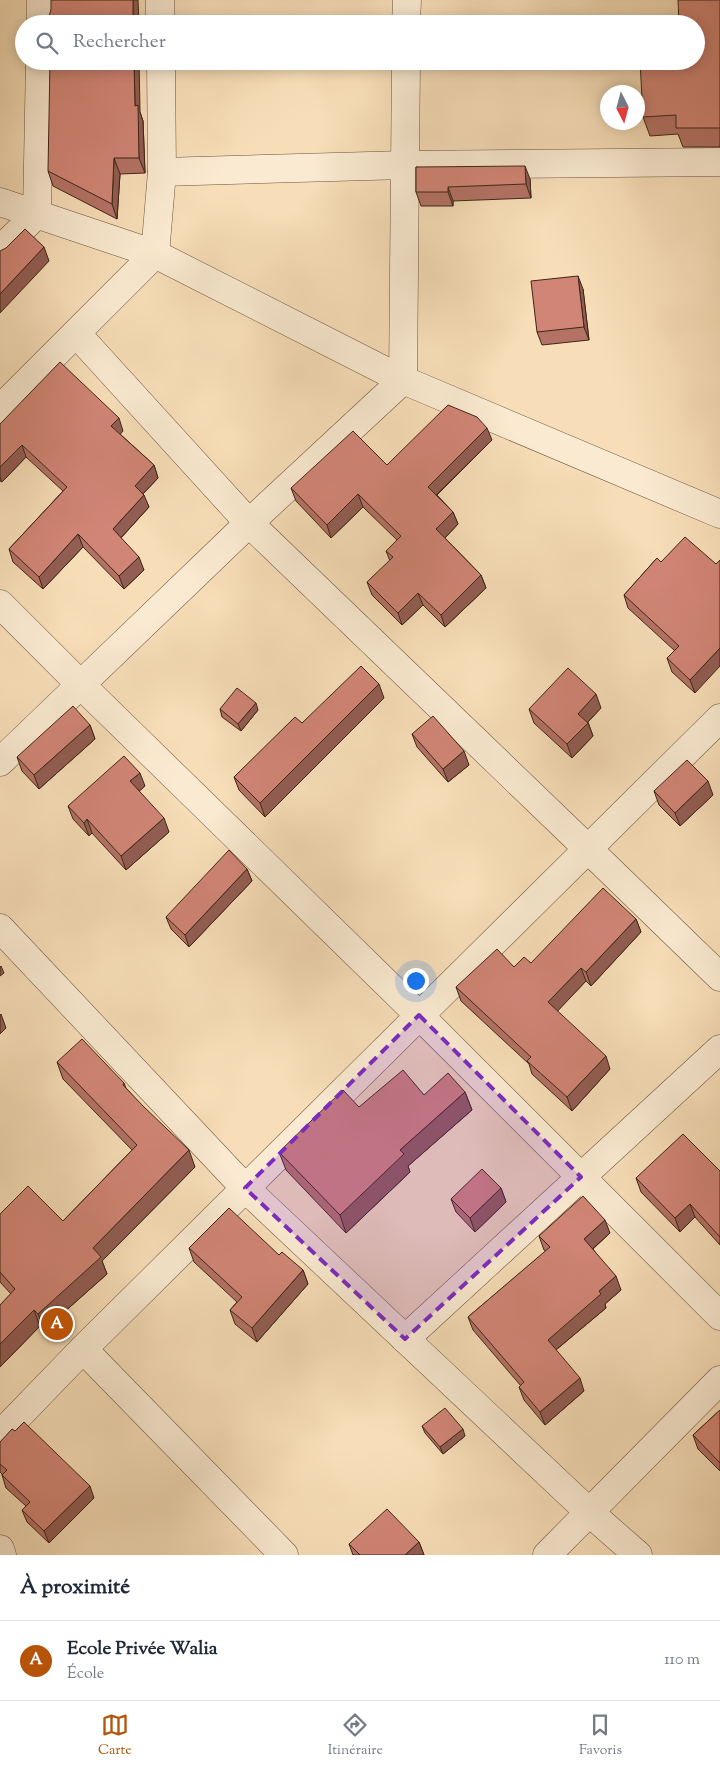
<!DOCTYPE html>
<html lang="fr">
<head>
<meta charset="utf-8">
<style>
	body { margin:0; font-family:"Sorts Mill Goudy",serif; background:#f2f2f3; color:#1f2937 }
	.compass { position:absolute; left:600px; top:85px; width:45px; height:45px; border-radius:50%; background:#fff; box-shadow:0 2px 12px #0003; rotate:174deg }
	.you { position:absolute; left:415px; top:980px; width:18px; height:18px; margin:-12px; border:4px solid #fff; border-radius:50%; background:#1a73e8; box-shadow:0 0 0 8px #1a73e833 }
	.badge { display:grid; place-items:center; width:32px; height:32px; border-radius:50%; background:#b45309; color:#fff; font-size:16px; font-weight:700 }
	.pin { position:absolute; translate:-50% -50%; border:2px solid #fff; box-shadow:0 1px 5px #0006 }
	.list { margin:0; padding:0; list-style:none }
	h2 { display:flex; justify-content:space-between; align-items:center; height:65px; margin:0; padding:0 20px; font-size:21px }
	h2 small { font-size:16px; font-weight:400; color:#747a83 }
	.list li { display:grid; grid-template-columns:32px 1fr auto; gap:15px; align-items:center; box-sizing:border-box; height:80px; padding:0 20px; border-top:1px solid #e0e1e3 }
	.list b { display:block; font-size:19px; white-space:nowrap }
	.list p { margin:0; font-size:16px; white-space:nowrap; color:#747a83 }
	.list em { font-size:16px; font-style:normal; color:#747a83 }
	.icon { flex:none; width:28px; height:28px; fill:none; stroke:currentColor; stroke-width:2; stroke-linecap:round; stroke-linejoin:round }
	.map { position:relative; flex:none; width:720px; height:1555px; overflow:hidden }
	.search { position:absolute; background:#fff; box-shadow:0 2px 12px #0003; left:15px; right:15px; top:15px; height:55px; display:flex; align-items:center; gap:12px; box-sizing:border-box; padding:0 18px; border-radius:28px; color:#747a83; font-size:19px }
	.sheet { height:145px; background:#fff }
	nav { display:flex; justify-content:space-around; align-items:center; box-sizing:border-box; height:70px; border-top:1px solid #e0e1e3; background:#fff; font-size:14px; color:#747a83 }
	nav a { display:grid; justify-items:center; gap:2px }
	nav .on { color:#b45309 }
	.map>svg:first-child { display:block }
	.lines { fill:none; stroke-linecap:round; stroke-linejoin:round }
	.minor-casing { stroke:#6c543f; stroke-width:29 }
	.minor { stroke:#faead1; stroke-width:28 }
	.wall { fill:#b47265; stroke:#3d2617 }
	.shaded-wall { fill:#925d53; stroke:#3d2617 }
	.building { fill:#d18576; stroke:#3d2617 }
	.marked { fill:#7b2cbf; fill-opacity:0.2; stroke:#7b2cbf; stroke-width:4; stroke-dasharray:10 6; stroke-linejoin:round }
</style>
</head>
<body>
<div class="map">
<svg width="720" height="1555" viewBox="0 0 720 1555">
	<rect width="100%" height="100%" fill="#f7deb8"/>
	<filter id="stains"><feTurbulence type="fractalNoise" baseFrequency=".004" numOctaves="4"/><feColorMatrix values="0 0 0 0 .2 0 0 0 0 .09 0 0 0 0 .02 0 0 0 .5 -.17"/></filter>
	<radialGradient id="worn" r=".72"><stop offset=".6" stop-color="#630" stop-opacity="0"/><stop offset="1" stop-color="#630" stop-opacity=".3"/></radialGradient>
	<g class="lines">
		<defs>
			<g id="minor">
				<path d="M160 0V24"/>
				<path d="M41 24V0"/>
				<path d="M406 24 407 0"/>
				<path d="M162 172 405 165 720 162"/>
				<path d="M0 202 155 254 403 380 720 514"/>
				<path d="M0 250 37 214 40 61"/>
				<path d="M76 333 249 523 588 849 720 977"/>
				<path d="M0 409 155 254 162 172 161 61"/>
				<path d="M0 604 81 685 419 1015 720 1316"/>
				<path d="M0 762 249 523 403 380 406 61"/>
				<path d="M0 928 245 1188 589 1512 638 1555"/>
				<path d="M405 1339 720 1049"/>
				<path d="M83 1349 284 1555"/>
				<path d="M0 1435 83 1349 720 718"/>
				<path d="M0 1549 2 1555"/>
				<path d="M547 1555 720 1380"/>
			</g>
		</defs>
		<use href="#minor" class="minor-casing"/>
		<use href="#minor" class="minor"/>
	</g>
	<g class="wall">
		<path d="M720 0V147H683L678 134 650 136 643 117Z"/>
		<path d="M140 112 143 121 145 173 120 174 117 219 53 186 48 171Z"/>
		<path d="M416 167 530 179 531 198 453 201V206H421L416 192Z"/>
		<path d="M583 289 589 340 542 345 537 332Z"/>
		<path d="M0 424 123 431 120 434 154 465 158 478 143 494 149 507 121 538 144 570 124 589 83 547 43 589 13 562 9 549 63 491 26 457 2 482 0 481Z"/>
		<path d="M492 440 437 495 453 512 458 524 445 538 481 575 486 588 445 627 423 605 402 625 372 595 367 582 390 561 386 551 397 540 363 507 331 538 296 501 291 488Z"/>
		<path d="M657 558 695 693 672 672 667 658 675 651 628 608 624 595Z"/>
		<path d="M384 698 265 817 239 790 234 777 302 723Z"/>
		<path d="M601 708 588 722 593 736 572 758 534 723 529 709Z"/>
		<path d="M220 709 258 710 241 731 222 717Z"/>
		<path d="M90 725 95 739 39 789 22 771 17 757Z"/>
		<path d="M412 734 469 765 448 782 417 747Z"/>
		<path d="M145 786 139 791 169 832 126 870 92 833 89 836 73 819 68 806Z"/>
		<path d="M654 791 713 795 680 826 659 805Z"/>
		<path d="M247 869 252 881 189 947 171 929 166 917Z"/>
		<path d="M636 919 641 932 591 986 586 981 557 1011 610 1069 572 1111 532 1074 529 1064 461 1001 456 987 514 967 531 963Z"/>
		<path d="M57 1062 124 1083 126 1088 195 1167 102 1261 107 1274 44 1330 40 1326 0 1367V1305L11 1294 0 1282V1214L63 1221 132 1150 63 1079Z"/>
		<path d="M465 1092 472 1110 408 1166 410 1172 346 1233 286 1170 279 1152 359 1107 424 1095Z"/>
		<path d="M720 1171V1245L695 1217 680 1232 641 1192 636 1178Z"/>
		<path d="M501 1188 506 1202 475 1232 456 1212 451 1199Z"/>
		<path d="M610 1233 593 1249 621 1290 605 1304 606 1308 556 1350 584 1391 545 1425 524 1400 519 1387 521 1386 473 1330 468 1317 546 1251 544 1250 539 1236Z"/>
		<path d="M189 1248 279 1255 303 1270 308 1284 257 1342 235 1324 230 1310 237 1302 194 1262Z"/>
		<path d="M720 1410V1471L698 1449 693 1435Z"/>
		<path d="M422 1426 465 1436 443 1454 425 1433Z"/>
		<path d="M0 1442 94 1498 49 1543 27 1522 22 1510 26 1506 6 1488 2 1475V1474L0 1472Z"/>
		<path d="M419 1542 424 1555H353L349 1544Z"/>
	</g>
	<g class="shaded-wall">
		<path d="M133 0H138L139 24H133Z"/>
		<path d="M134 61H139L140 112 143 121 145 173 139 158 135 106Z"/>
		<path d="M114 158 120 174 117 219 112 204Z"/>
		<path d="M525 166 530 179 531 198 526 184Z"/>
		<path d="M448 187 453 201V206L448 192Z"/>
		<path d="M44 247 49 261 0 313V294Z"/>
		<path d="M578 276 583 289 589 340 584 327Z"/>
		<path d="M119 418 123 431 116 439 111 426Z"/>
		<path d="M487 428 492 440 432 499 428 487Z"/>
		<path d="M22 445 26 457 2 482 0 477V467Z"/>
		<path d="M154 465 158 478 139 498 135 486Z"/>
		<path d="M358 494 363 507 331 538 327 525Z"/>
		<path d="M144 495 149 507 117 542 113 529Z"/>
		<path d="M453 512 458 524 441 542 436 529Z"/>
		<path d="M78 534 83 547 43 589 39 577Z"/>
		<path d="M139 557 144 570 124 589 119 576Z"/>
		<path d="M481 575 486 588 445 627 441 615Z"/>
		<path d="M418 593 423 605 402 625 398 613Z"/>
		<path d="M720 648V666L695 693 690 680Z"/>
		<path d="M379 684 384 698 265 817 260 803Z"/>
		<path d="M596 694 601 708 583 727 578 714Z"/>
		<path d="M256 703 258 710 241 731 238 724Z"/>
		<path d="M588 723 593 736 572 758 567 744Z"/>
		<path d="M90 725 95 739 39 789 34 775Z"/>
		<path d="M464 751 469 765 448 782 443 769Z"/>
		<path d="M140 773 145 786 135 795 130 781Z"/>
		<path d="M708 781 713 795 680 826 675 813Z"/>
		<path d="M164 818 169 832 126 870 121 856Z"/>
		<path d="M87 819 92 833 89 836 84 823Z"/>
		<path d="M247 869 252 881 189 947 185 935Z"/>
		<path d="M636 919 641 932 591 986 586 972Z"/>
		<path d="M1 966 4 973 0 976V967Z"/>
		<path d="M581 968 586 981 553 1016 548 1002Z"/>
		<path d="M1 1014 6 1028 0 1034V1015Z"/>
		<path d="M606 1056 610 1069 572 1111 567 1097Z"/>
		<path d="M465 1092 472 1110 408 1166 410 1172 346 1233 340 1215 400 1150Z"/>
		<path d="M189 1150 195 1167 102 1261 107 1274 44 1330 38 1314 93 1248Z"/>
		<path d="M501 1188 506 1202 475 1232 470 1218Z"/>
		<path d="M690 1204 695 1217 680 1232 675 1218Z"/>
		<path d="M605 1220 610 1233 589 1252 584 1239Z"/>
		<path d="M303 1270 308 1284 257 1342 252 1328Z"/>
		<path d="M616 1276 621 1290 605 1304 606 1308 552 1353 548 1340 599 1291Z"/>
		<path d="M34 1310 40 1326 0 1367V1344Z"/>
		<path d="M580 1378 584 1391 545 1425 540 1412Z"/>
		<path d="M463 1429 465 1436 443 1454 440 1447Z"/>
		<path d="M90 1486 94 1498 49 1543 44 1531Z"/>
		<path d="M419 1542 424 1555H405Z"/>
	</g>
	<g class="building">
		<path d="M51 0H133V24H43V22L49 17 51 9Z"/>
		<path d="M678 0H720V128H676V115L643 117 640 61H696V24H679Z"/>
		<path d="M50 61H134L135 106 138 105 139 158H114L112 204 48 171Z"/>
		<path d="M525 166 526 184 448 187V192H416V167Z"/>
		<path d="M25 229 44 247 0 294V251L6 248Z"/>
		<path d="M578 276 584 327 537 332 531 281Z"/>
		<path d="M60 362 119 418 111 426 154 465 135 486 144 495 113 529 139 557 119 576 78 534 39 577 9 549 67 487 22 445 0 467V424Z"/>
		<path d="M448 405 477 417 487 428 428 487 453 512 436 529 481 575 441 615 418 593 398 613 367 582 393 557 386 551 401 536 358 494 327 525 291 488 353 431 387 465Z"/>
		<path d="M685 537 716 564 720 560V648L690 680 667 658 679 646 624 595 657 558 661 562Z"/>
		<path d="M361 666 379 684 260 803 234 777 295 717 302 723Z"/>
		<path d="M568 668 596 694 578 714 588 723 567 744 529 709Z"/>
		<path d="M237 688 256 703 238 724 220 709Z"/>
		<path d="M73 706 90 725 34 775 17 757Z"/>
		<path d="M433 716 464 751 443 769 412 734Z"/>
		<path d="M124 756 140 773 130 781 164 818 121 856 87 819 84 823 68 806Z"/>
		<path d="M687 760 708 781 675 813 654 791Z"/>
		<path d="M229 850 247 869 185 935 166 917Z"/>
		<path d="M603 888 636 919 586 972 581 968 548 1002 606 1056 567 1097 527 1061 531 1057 456 987 497 949 514 967 524 957 531 963Z"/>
		<path d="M82 1039 124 1083 123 1085 144 1107 189 1150 93 1248 101 1257 38 1314 34 1310 0 1344V1305L15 1289 0 1272V1214L28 1186 63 1221 137 1145 57 1062Z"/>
		<path d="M403 1070 424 1095 448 1073 465 1092 400 1150 404 1154 340 1215 279 1152 343 1090 359 1107Z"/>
		<path d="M683 1134 720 1171V1237L690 1204 675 1218 636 1178Z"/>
		<path d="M482 1169 501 1188 470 1218 451 1199Z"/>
		<path d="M583 1196 605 1220 584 1239 616 1276 599 1291 601 1294 548 1340 580 1378 540 1412 519 1387 524 1382 468 1317 550 1247 539 1236Z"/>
		<path d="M229 1208 279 1255 282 1252 303 1270 252 1328 230 1310 242 1297 189 1248Z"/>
		<path d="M445 1408 463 1429 440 1447 422 1426Z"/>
		<path d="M720 1410V1463L693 1435Z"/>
		<path d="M24 1422 90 1486 44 1531 22 1510 30 1502 2 1475 7 1470 0 1464V1442L12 1429 15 1431Z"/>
		<path d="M387 1509 419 1542 405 1555H360L349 1544Z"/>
	</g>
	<path class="marked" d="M419 1015 581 1177 405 1339 245 1188Z"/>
	<rect width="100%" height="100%" filter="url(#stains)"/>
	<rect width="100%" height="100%" fill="url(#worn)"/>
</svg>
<svg class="compass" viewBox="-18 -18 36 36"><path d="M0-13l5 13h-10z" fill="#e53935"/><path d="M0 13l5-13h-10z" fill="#747a83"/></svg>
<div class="you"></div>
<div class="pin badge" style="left:57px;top:1324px">A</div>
<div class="search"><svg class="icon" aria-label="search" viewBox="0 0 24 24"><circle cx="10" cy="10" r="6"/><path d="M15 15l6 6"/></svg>Rechercher</div>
</div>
<section class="sheet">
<h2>À proximité<small></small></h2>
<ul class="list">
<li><span class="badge">A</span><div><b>Ecole Privée Walia</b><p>École</p></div><em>110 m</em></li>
</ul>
</section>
<nav>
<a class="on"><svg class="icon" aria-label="map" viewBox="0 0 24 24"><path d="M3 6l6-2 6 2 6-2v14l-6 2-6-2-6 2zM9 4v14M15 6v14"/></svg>Carte</a>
<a><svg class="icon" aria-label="directions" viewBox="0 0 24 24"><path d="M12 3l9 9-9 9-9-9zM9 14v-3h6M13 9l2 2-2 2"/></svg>Itinéraire</a>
<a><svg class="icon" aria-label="saved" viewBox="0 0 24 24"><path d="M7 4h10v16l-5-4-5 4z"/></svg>Favoris</a>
</nav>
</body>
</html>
